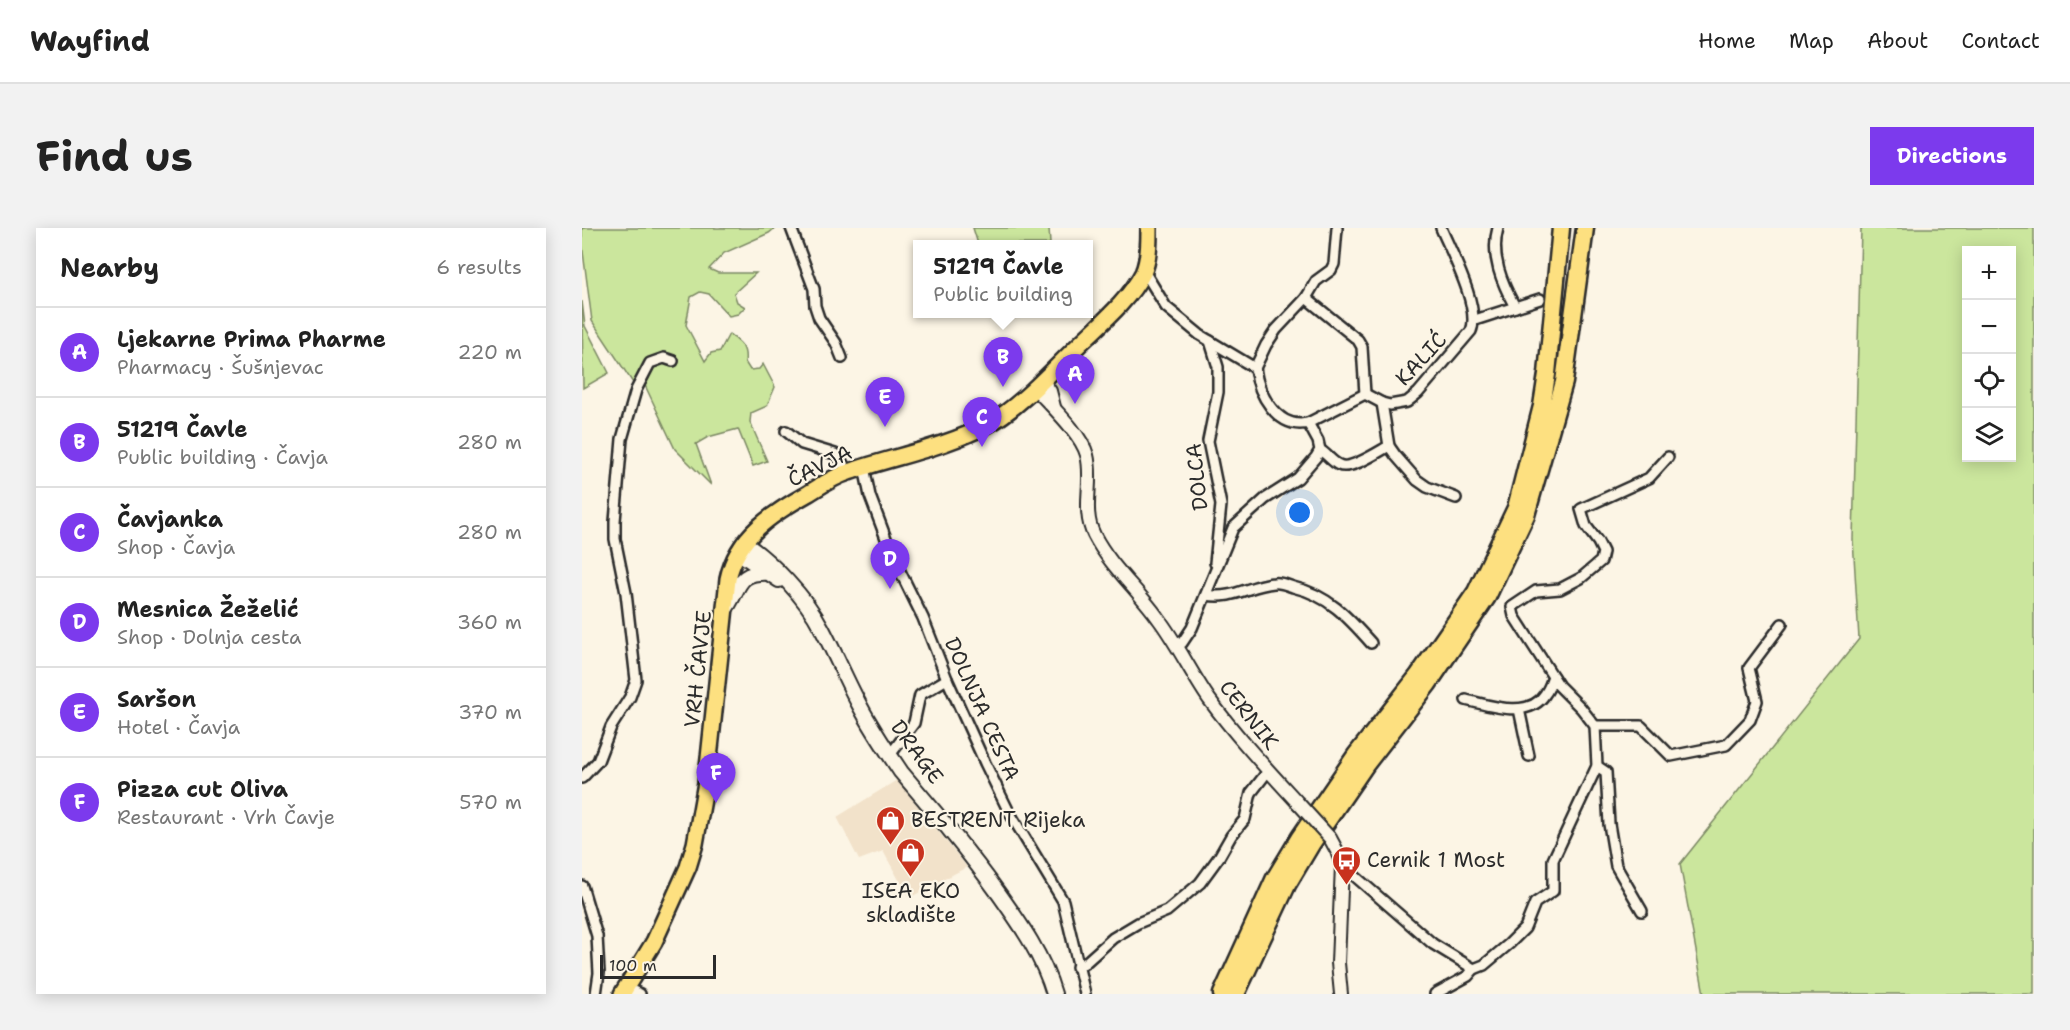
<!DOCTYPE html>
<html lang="en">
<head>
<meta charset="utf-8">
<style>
	body { margin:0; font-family:"Shantell Sans",sans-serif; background:#f2f2f2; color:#222 }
	.controls { position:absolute; right:18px; top:18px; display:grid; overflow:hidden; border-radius:0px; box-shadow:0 3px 15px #0003 }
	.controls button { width:54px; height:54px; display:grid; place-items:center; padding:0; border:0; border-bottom:2px solid #e0e0e0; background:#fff; color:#222; font:30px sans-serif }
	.scale { position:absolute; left:18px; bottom:15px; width:116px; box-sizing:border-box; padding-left:6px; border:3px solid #2b2b2b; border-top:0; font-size:16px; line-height:21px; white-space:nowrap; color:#2b2b2b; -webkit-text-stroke:4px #fcf5e5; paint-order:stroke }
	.you { position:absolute; left:718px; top:285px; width:21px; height:21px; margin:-15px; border:4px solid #fff; border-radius:50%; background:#1a73e8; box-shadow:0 0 0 9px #1a73e833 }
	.badge { display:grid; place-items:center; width:39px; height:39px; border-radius:50%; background:#7c3aed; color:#fff; font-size:20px; font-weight:700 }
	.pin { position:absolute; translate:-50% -50px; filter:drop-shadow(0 2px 3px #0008) }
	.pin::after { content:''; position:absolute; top:32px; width:21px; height:18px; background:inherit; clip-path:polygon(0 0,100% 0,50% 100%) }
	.popup { position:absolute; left:331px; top:12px; width:180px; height:78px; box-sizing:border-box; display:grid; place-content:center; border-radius:0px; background:#fff; filter:drop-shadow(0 2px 4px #0005); font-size:20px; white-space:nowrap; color:#767676 }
	.popup b { font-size:22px; color:#222 }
	.popup::after { content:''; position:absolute; left:50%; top:100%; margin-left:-12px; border:12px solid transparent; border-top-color:#fff }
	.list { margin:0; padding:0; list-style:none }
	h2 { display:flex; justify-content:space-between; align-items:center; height:78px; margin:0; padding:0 24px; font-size:26px }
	h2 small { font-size:20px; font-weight:400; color:#767676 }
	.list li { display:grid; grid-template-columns:39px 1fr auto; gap:18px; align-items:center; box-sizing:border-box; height:90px; padding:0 24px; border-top:2px solid #e0e0e0 }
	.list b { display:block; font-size:22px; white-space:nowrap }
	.list p { margin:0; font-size:20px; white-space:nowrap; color:#767676 }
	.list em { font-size:20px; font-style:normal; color:#767676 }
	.icon { flex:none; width:33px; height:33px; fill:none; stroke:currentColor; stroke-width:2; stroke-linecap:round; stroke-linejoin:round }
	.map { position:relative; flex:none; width:1452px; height:766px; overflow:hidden; border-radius:0px }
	header { display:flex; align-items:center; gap:36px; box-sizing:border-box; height:84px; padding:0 30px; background:#fff; border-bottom:2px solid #e0e0e0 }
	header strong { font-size:28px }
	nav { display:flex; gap:33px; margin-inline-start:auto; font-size:21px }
	.intro { display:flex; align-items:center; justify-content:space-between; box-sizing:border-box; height:144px; padding:0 36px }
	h1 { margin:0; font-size:42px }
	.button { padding:15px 27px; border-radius:0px; background:#7c3aed; color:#fff; font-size:21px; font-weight:700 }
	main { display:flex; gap:36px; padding:0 36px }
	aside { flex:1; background:#fff; border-radius:0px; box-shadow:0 3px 15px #0003 }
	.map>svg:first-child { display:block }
	.built { fill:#f2e2ca }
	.green { fill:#cbe69d; stroke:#7b8864; stroke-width:1.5; fill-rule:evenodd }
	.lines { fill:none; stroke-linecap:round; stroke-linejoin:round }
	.minor-casing { stroke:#2b2b2b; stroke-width:14 }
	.tertiary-casing { stroke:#2b2b2b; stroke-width:16 }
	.secondary-casing { stroke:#2b2b2b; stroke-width:18 }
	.primary-casing { stroke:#2b2b2b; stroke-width:20 }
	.motorway-casing { stroke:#2b2b2b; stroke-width:21 }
	.minor { stroke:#fcf5e5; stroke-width:9 }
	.tertiary { stroke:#fcf5e5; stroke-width:12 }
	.secondary { stroke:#fcf5e5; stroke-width:14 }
	.primary { stroke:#fde080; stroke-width:15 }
	.motorway { stroke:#fde080; stroke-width:16 }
	.tertiary-bridge-casing { stroke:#2b2b2b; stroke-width:16; stroke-linecap:butt }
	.tertiary-bridge { stroke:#fcf5e5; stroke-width:12 }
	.labels { text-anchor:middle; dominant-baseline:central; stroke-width:4.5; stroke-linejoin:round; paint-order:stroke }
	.street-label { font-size:21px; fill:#2b2b2b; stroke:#fcf5e5 }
	.poi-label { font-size:21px; fill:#2b2b2b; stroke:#fcf5e5; text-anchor:start }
</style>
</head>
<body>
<header>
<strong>Wayfind</strong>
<nav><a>Home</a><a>Map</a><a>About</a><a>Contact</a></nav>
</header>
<div class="intro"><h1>Find us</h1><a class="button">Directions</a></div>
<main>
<aside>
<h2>Nearby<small>6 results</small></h2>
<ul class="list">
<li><span class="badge">A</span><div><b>Ljekarne Prima Pharme</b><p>Pharmacy · Šušnjevac</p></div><em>220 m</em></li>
<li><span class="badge">B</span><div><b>51219 Čavle</b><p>Public building · Čavja</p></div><em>280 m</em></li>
<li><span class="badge">C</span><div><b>Čavjanka</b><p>Shop · Čavja</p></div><em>280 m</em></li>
<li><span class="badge">D</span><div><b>Mesnica Žeželić</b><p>Shop · Dolnja cesta</p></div><em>360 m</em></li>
<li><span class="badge">E</span><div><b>Saršon</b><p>Hotel · Čavja</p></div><em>370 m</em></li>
<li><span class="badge">F</span><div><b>Pizza cut Oliva</b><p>Restaurant · Vrh Čavje</p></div><em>570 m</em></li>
</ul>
</aside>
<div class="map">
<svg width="1452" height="766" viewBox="0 0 1452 766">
	<rect width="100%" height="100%" fill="#fcf5e5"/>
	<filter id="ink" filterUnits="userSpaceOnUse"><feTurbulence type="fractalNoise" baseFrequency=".0167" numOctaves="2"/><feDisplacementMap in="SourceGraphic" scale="12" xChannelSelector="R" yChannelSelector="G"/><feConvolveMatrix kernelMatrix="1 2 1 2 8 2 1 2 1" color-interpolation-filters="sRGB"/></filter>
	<g filter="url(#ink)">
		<path class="built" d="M315 552 385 639 327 670 301 623 277 632 255 589Z"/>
		<g class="green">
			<path d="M0 0H193L187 5 142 25 127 41 136 45H174L152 65 155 74 163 79 156 86 147 88 127 66 118 64 109 69 104 97 123 133 129 125 138 123 147 106C158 114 165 119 163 134L168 142 177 141 181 136 193 159 185 178 169 185 168 194 185 233 171 238 156 201 126 209 114 216 129 257 93 221 60 151 53 158 10 93 0 16Z"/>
			<path d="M391 0H467L468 16H396Z"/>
			<path d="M1279 0H1452V766H1122L1098 636 1277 411 1271 311ZM1384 22H1430V230H1384Z"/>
			<path d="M0 73 3 98 27 145 1 160Z"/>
		</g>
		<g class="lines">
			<defs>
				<g id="minor">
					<path d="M209 0 232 61 233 78 237 90 254 115 260 130"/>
					<path d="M916 0C908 28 920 55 933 79"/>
					<path d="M562 43 584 79 618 107 673 140C676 165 695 202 726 195L736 213 738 222 734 229 716 250 683 271 651 300 610 400 600 415 595 419"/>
					<path d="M724 70 776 112 780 119 783 166"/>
					<path d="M893 92 958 71"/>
					<path d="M628 113 636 139V164L626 213 639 277 633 335"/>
					<path d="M673 140 684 117 694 102 724 70 734 53 749 42 752 36 755 0"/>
					<path d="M800 175 807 218 814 228 835 252 845 259 874 270"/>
					<path d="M726 195 783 166 800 175 808 177 825 174 836 165 889 103C899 80 869 24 859 0"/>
					<path d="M204 203 220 216 253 226 258 230 265 244"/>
					<path d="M738 222C745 226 750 234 757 237 768 243 796 224 807 218"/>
					<path d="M282 239 288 268 311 329 341 390 365 451 403 535 426 582 481 673 503 766"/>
					<path d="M624 367C652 372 667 357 692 355 698 354 705 357 711 359 746 367 766 389 789 415"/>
					<path d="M884 472C906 477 947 492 963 466 967 461 969 455 971 449"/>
					<path d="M937 481 947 528"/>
					<path d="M1013 498H1059L1089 528 1144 517 1168 492 1175 473 1167 440 1200 396"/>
					<path d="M308 527 332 495 338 467 365 451"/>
					<path d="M1015 538 1024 544 1027 596 1034 638 1060 683"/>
					<path d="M0 550 16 533 29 499 48 469 54 452 44 365 33 311V293L40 211 54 162 68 135 82 130 91 133"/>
					<path d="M760 637 851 716 892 741 902 737 927 716 943 700 953 675 971 663V632L1015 538 1013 498 999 480 977 458 932 388 930 379 954 363 978 361 999 350 1019 333 1021 324 1016 314 1004 298 999 281 1067 250 1086 229"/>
					<path d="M0 658 15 708 17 745 14 766"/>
					<path d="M495 739 503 735 531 710 556 695 585 683 618 655 637 629 649 608 663 591 669 565 686 543"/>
					<path d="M44 760 58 766"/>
					<path d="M853 766 886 748 892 741"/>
				</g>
				<g id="tertiary">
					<path d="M460 152 468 163 472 179"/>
					<path d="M452 159C467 176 499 205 505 227 512 254 499 281 512 307 528 338 556 362 576 390 595 415 609 445 627 471 654 508 685 541 716 575"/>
					<path d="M748 610 755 623 760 637 756 735 759 766"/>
				</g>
				<g id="secondary">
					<path d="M162 315C190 334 224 370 239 399 253 425 264 452 278 478 290 501 305 523 319 544 353 584 387 624 417 666 439 697 461 728 472 766"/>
					<path d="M159 320 163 329 197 352"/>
					<path d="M142 383C159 361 153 343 187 345"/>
				</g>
				<path id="primary" d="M40 766 72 714 106 639 113 616 125 549 146 351C155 308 191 285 227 265 240 257 253 248 267 244 313 228 362 220 405 197 440 178 475 137 504 110 524 91 548 70 561 45 567 32 567 14 567 0"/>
				<g id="motorway">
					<path d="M640 766 692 652 718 609 774 527 836 448 894 364 934 280 960 178 965 146 979 0"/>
					<path d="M654 766 705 657 730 615 784 536 846 456 905 369 944 287 982 154 1003 0"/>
				</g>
			</defs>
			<use href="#minor" class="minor-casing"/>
			<use href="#tertiary" class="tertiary-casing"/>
			<use href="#secondary" class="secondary-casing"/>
			<use href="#primary" class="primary-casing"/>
			<use href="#motorway" class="motorway-casing"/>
			<use href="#minor" class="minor"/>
			<use href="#tertiary" class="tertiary"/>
			<use href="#secondary" class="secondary"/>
			<use href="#primary" class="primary"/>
			<use href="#motorway" class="motorway"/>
			<defs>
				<path id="tertiary-bridge" d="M716 575 748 610"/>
			</defs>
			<use href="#tertiary-bridge" class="tertiary-bridge-casing"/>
			<use href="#tertiary-bridge" class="tertiary-bridge"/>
		</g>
	</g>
	<defs>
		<symbol id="shop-pin" viewBox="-11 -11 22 30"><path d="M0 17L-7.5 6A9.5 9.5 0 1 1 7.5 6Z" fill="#c8321e" stroke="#fcf5e5"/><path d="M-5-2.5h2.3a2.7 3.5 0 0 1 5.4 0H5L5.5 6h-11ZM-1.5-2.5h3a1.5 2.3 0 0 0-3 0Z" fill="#fff"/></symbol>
		<symbol id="bus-pin" viewBox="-11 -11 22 30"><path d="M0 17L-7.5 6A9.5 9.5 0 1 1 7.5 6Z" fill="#c8321e" stroke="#fcf5e5"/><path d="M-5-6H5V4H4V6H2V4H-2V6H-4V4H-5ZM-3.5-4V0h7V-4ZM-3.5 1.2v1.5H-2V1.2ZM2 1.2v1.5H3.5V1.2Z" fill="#fff"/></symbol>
	</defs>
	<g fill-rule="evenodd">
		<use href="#shop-pin" x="292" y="576" width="33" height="45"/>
		<use href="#shop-pin" x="312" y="608" width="33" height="45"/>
		<use href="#bus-pin" x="748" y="616" width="33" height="45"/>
	</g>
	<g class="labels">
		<g class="street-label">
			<text transform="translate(839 131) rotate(-47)">KALIĆ</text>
			<text transform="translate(238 238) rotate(-26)">ČAVJA</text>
			<text transform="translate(615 249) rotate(-96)">DOLCA</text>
			<text transform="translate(116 441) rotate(-84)">VRH ČAVJE</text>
			<text transform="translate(400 481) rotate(66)">DOLNJA CESTA</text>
			<text transform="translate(667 487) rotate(52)">CERNIK</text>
			<text transform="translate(335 524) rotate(54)">DRAGE</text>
		</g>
		<g class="poi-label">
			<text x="329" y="592">BESTRENT Rijeka</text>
			<text x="785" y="632">Cernik 1 Most</text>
			<text x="329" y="663" text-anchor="middle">ISEA EKO<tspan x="329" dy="24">skladište</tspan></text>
		</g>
	</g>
</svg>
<div class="controls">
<button>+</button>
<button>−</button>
<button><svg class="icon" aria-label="locate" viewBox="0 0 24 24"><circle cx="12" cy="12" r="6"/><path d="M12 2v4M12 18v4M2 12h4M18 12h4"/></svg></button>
<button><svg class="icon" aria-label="layers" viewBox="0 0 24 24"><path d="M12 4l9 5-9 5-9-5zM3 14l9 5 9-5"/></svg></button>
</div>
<div class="scale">100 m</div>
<div class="you"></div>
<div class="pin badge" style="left:493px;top:176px">A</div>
<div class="pin badge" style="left:421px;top:159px">B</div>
<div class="popup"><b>51219 Čavle</b>Public building</div>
<div class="pin badge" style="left:400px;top:219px">C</div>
<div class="pin badge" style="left:308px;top:361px">D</div>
<div class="pin badge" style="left:303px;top:199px">E</div>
<div class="pin badge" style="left:134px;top:575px">F</div>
</div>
</main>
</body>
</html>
